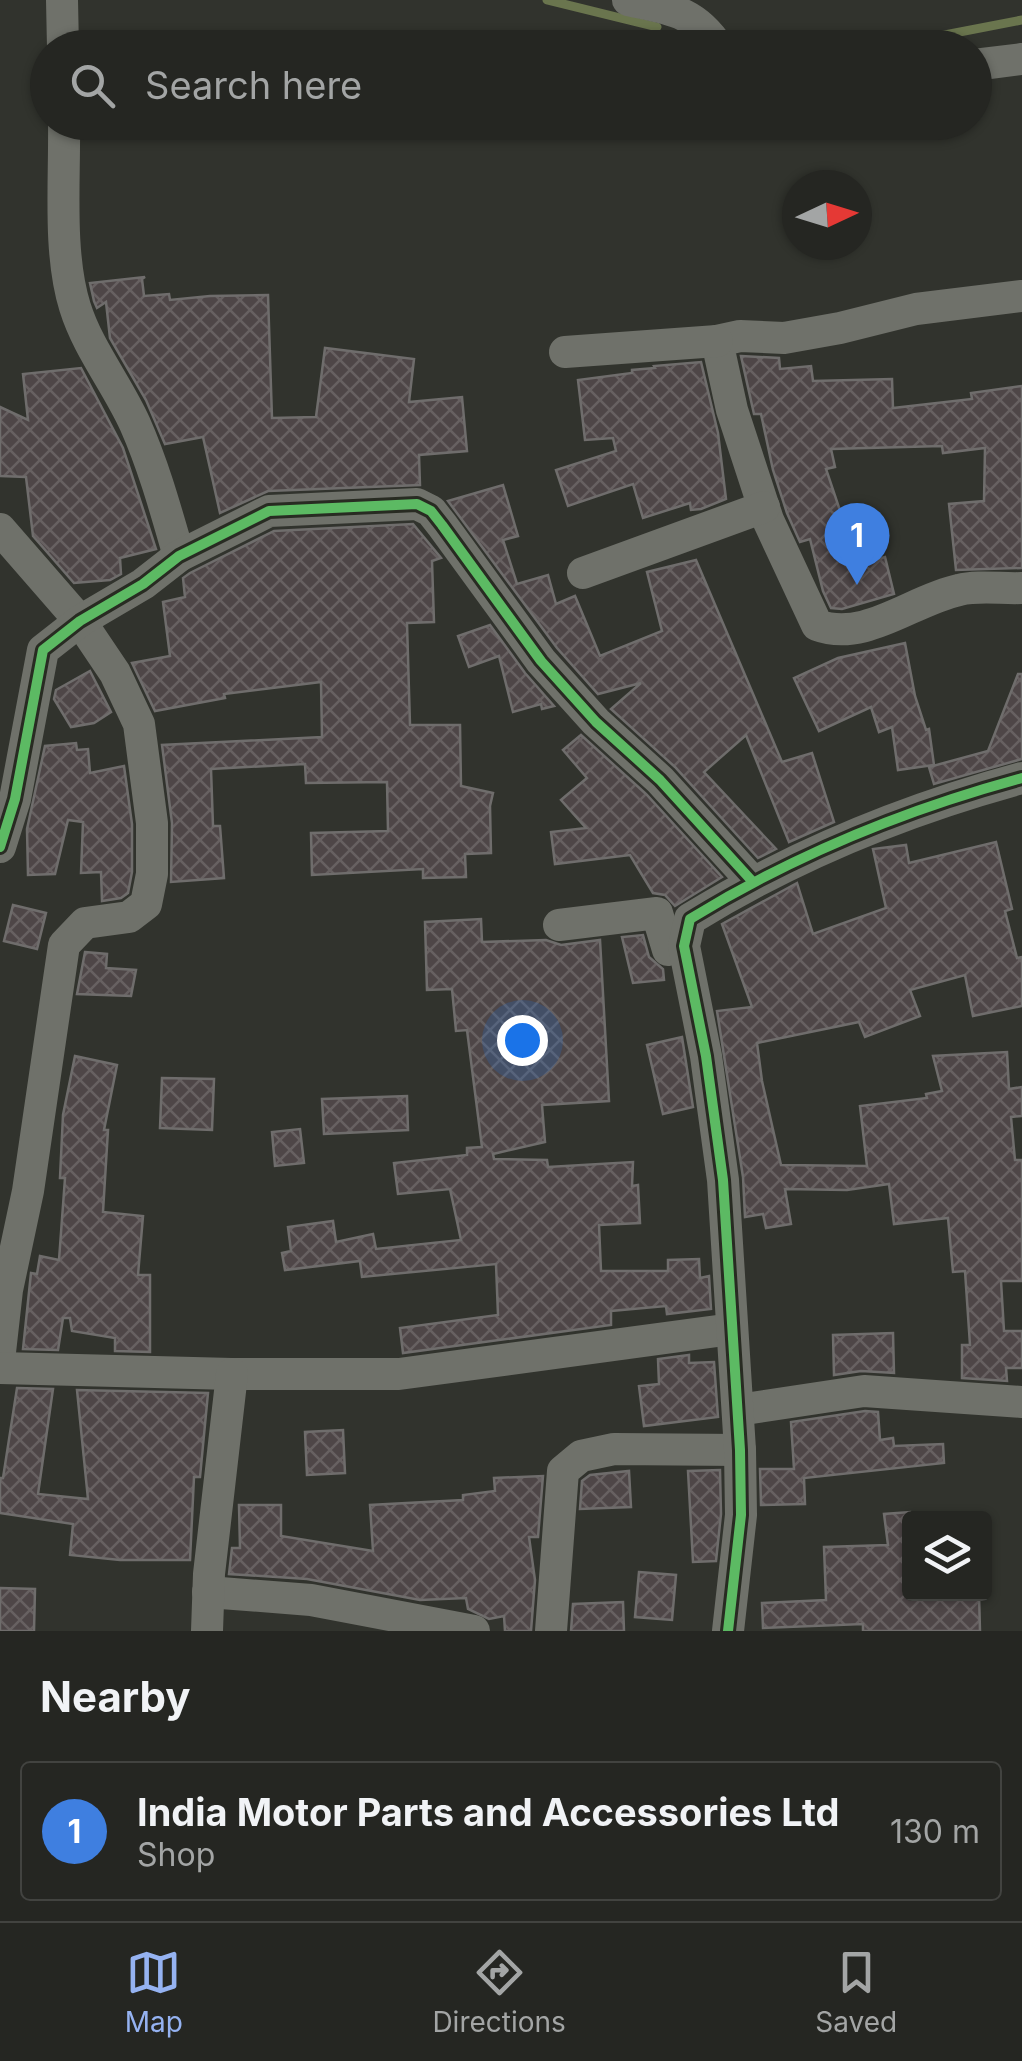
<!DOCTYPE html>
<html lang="en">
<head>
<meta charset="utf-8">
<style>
	body { margin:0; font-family:Inter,sans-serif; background:#2d2e2a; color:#f1f3f6 }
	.controls { position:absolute; right:30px; bottom:30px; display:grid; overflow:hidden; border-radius:10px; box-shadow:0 2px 8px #0004 }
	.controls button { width:90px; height:90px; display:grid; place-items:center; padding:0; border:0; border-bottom:2px solid #424340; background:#252622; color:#f1f3f6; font:50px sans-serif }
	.compass { position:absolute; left:782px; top:170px; width:90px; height:90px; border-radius:50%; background:#252622; box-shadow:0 2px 8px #0004; rotate:86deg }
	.you { position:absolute; left:522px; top:1040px; width:35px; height:35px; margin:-25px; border:8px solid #fff; border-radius:50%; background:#1a73e8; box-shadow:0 0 0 15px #1a73e833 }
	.badge { display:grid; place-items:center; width:65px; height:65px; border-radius:50%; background:#95b2f1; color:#fff; font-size:32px; font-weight:700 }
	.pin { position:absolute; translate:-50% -82px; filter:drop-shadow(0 2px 5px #0008) }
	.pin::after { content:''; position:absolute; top:52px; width:35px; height:30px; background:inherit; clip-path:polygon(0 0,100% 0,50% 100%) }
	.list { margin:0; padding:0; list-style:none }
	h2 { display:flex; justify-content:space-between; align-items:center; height:130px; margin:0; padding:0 40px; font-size:42px }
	h2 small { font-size:32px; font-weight:400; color:#a3a5a5 }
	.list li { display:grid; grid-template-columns:65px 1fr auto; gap:30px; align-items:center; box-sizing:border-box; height:140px; margin:0 20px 20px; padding:0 20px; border:2px solid #424340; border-radius:10px }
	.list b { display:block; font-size:38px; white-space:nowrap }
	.list p { margin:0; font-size:32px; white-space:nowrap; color:#a3a5a5 }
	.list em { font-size:32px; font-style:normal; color:#a3a5a5 }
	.icon { flex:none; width:55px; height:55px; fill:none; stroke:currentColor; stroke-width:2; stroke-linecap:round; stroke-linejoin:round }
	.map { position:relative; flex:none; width:1022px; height:1631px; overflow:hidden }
	.search { position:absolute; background:#252622; box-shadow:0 2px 8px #0004; left:30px; right:30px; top:30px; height:110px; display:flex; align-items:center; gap:25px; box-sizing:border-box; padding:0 35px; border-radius:55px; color:#a3a5a5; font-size:38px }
	.sheet { height:290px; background:#252622 }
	nav { display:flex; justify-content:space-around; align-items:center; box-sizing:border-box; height:140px; border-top:2px solid #424340; background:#252622; font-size:28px; color:#a3a5a5 }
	nav a { display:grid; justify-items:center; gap:5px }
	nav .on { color:#95b2f1 }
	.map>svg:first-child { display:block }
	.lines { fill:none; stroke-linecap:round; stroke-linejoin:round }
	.stream { stroke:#6a754e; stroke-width:9 }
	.building { fill:url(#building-cross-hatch); stroke:#6f6d6c; stroke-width:2.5 }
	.minor { stroke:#6f716a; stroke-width:32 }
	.cycleway-casing { stroke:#282b22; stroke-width:16 }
	.cycleway { stroke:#5cba63; stroke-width:10 }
</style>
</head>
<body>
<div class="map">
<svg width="1022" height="1631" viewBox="0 0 1022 1631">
	<defs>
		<pattern id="building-cross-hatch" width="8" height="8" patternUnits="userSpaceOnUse" patternTransform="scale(2.5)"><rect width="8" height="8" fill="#4e4647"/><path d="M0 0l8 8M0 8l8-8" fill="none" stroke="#676161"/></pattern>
	</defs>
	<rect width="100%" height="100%" fill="#31332d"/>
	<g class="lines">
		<g class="stream">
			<path d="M547 0 657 27"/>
			<path d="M738 42 773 48"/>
			<path d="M877 48 1022 20"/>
		</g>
	</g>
	<g class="building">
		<path d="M145 277 142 279 144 296 169 294 170 300 210 296 268 295 272 418 316 417 325 348 414 359 409 402 462 397 467 451 419 455 420 485 268 491 220 513 203 437 165 444 146 400 110 338 106 302 97 308 94 301 90 283Z"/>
		<path d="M741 356 779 358 780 369 811 366 813 381 892 379 893 408 972 399 971 393 1022 386V568L956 570 949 504 984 501 985 448 943 453 942 446 831 449 835 467 826 469 858 564 885 557 894 594 842 609 831 608 823 591 810 539 800 542 787 513 773 470 761 414H754Z"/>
		<path d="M701 362 718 433 726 499 701 509 691 510 690 503 643 518 633 484 568 506 556 470 616 451 613 438 585 440 578 380 632 373V370L655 368 654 366Z"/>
		<path d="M81 368 123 448 156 549 120 558 121 574 110 580 74 583 33 536 26 477 0 476V407L28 420 23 374Z"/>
		<path d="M503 485 518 536 503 540 517 584 548 575 556 604 575 596 600 656 662 631 647 572 696 560 782 762 812 753 834 822 789 842 746 735 704 772 776 849 758 858 675 767 611 709 641 683 598 694 557 648 448 501Z"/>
		<path d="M413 524 441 558 432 561 434 622 407 623 410 725H460L461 786 493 793 490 806 491 853 465 854 466 877 423 878V869L312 875 311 833 388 831 387 782 306 783 305 764 211 769 213 826H220L224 878 171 882 172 823 162 745 322 737 321 682 224 694 225 698 155 711 132 663 170 656 163 602 185 597 183 578 190 573 274 531Z"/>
		<path d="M490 625 525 673 554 706 542 709 541 704 513 712 499 656 469 667 458 636Z"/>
		<path d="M905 643 915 696 926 730 929 729 934 765 898 770 892 727 879 732 871 707 819 731 794 678 838 658Z"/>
		<path d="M90 671 111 712 94 723 71 727 54 699 56 690Z"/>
		<path d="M1018 674H1022V759L934 784 929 767 988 751Z"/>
		<path d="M581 735 646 794 722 877 675 906 665 895 653 893 630 855 555 864 551 832 586 828 561 800 587 778 563 750Z"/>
		<path d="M76 743 77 750 88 749 90 773 124 766 132 824V872L128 893 121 898 102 901 101 872 81 873 83 822 68 820 55 874 28 875 27 829 45 746Z"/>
		<path d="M996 842 1012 909 1005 911 1017 958 1022 957V1006L973 1016 965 975 910 990 920 1016 865 1037 859 1022 757 1043 762 1081 781 1165 867 1166 860 1106 927 1098 926 1094 942 1091 933 1056 1007 1052 1009 1089 1022 1087V1116L1011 1117 1015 1160H1022V1281H1001L1004 1331H1022V1368H1006L1007 1381 962 1378V1345H970L965 1271 953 1272 948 1218 894 1224 889 1184 847 1190 785 1189 791 1224 766 1228 763 1214 745 1217 743 1177 717 1011 752 1007 722 924 797 883 813 934 886 908 873 849 906 845 909 863Z"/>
		<path d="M13 905 46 913 37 949 4 941Z"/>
		<path d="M481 919 482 942 546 940 561 945 600 940 609 1101 542 1105 545 1142 493 1154 494 1159 547 1160 548 1167 633 1162 632 1186 638 1185 640 1223 599 1225 601 1271H668V1260L699 1259 700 1278 709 1276 711 1309 667 1314 666 1306 611 1311V1325L403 1353 400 1328 498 1315 496 1264 362 1277 360 1261 285 1270 282 1253 291 1251 288 1227 333 1221 336 1242 373 1234 376 1249 461 1240 450 1189 398 1194 394 1163 467 1155V1148L482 1147 467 1030 456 1031 452 989 427 990 425 922Z"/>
		<path d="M643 935 649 957 663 969 664 980 633 983 622 937Z"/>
		<path d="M85 952 107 954 106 968 136 970 131 996 77 994Z"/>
		<path d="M682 1037 693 1107 663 1114 647 1045Z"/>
		<path d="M75 1056 117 1065 104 1130H108L103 1212 143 1216 138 1275H150V1352L115 1351V1338L72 1331 70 1318H63L58 1350 23 1349 31 1273 37 1274 40 1256 59 1260 65 1178H60L63 1115Z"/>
		<path d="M162 1078 214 1079 212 1130 160 1128Z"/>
		<path d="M407 1096 408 1130 324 1134 322 1099Z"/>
		<path d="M300 1129 304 1163 275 1166 272 1132Z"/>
		<path d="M893 1333 894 1373 861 1371 834 1375 833 1335Z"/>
		<path d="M689 1355V1363L714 1362 718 1417 644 1426 639 1386 659 1384 658 1359Z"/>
		<path d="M17 1388 53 1389 38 1494 88 1499 77 1390 208 1393 200 1477H194L190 1560H120L70 1555 73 1524 0 1513V1478H3Z"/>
		<path d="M865 1411 878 1412 880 1440 893 1438 894 1446 943 1444 944 1463 804 1478 805 1504 761 1505 760 1469H794L791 1422Z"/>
		<path d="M343 1430 345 1473 307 1475 305 1432Z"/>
		<path d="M720 1470 721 1514 716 1561 693 1562 688 1471Z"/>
		<path d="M629 1471 631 1507 580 1509 582 1481 590 1475Z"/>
		<path d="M543 1476 538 1537H529L535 1580 531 1631H505L504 1616 489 1619 468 1609 466 1598 420 1600 307 1579 229 1574 232 1548H240L239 1505H281V1536L373 1551 370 1505 463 1500V1495L495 1491 494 1478Z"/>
		<path d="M910 1512V1595L979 1594 980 1631H863V1624L763 1628 762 1603 826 1600 824 1547 888 1545 884 1514Z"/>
		<path d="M639 1572 676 1575 672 1620 635 1617Z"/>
		<path d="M0 1588 35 1589 34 1631H0Z"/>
		<path d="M623 1602 624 1631H571L573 1604Z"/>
	</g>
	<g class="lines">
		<g class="minor">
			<path d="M62 0 63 48"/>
			<path d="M628 0C669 9 694 10 719 48"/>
			<path d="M974 65 1022 59"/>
			<path d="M64 122C65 180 58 253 75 307 88 349 117 384 135 424 154 467 166 511 179 556"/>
			<path d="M1022 296 916 309 840 328 784 338 740 336 717 341 732 410 768 520 817 625C865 643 912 600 959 590 978 585 1002 589 1022 588"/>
			<path d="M565 352 717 341"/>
			<path d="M0 529 80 621 115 673 139 724 152 823V874L146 904 129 917 85 923 64 945 28 1191 7 1290 0 1352"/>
			<path d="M583 573 764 507"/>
			<path d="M0 847 15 799 43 650 80 621 143 584 179 556 269 511 417 504 431 511 442 525 541 661 596 722 660 780 752 881"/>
			<path d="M559 925 657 913 668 950 684 946"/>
			<path d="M0 1368 232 1374H399L732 1329"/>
			<path d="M738 1410 864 1391 1022 1402"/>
			<path d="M208 1592 311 1600 474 1631"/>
			<path d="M207 1631 209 1574 232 1374"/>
			<path d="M551 1631 563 1471 581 1456 614 1449 740 1450"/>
			<path d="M728 1631 741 1515 740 1450 723 1180 706 1056 684 946 690 919C794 855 904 810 1022 778"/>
		</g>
		<defs>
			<g id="cycleway">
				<path d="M0 847 15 799 43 650 80 621 143 584 179 556 269 511 417 504 431 511 442 525 541 661 596 722 660 780 752 881"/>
				<path d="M728 1631 741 1515 740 1450 723 1180 706 1056 684 946 690 919C794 855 904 810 1022 778"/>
			</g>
		</defs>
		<use href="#cycleway" class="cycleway-casing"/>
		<use href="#cycleway" class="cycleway"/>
	</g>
</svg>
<div class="controls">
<button><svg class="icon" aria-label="layers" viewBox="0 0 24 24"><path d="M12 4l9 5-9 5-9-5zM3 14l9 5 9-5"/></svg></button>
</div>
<svg class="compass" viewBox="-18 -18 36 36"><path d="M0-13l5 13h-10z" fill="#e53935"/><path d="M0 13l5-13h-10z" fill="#a3a5a5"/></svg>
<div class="you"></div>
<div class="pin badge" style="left:857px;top:585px;background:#3f7fe0">1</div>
<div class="search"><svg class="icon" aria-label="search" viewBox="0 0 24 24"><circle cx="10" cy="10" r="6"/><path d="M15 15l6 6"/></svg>Search here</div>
</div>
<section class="sheet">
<h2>Nearby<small></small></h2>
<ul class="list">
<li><span class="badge" style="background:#3f7fe0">1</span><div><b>India Motor Parts and Accessories Ltd</b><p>Shop</p></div><em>130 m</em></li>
</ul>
</section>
<nav>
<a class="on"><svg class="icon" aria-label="map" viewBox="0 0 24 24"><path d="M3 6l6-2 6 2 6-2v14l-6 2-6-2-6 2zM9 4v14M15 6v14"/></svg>Map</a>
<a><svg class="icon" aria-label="directions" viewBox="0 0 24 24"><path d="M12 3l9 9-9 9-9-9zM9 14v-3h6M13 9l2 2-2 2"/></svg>Directions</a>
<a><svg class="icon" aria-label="saved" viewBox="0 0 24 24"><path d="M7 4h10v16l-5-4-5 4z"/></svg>Saved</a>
</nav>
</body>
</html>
